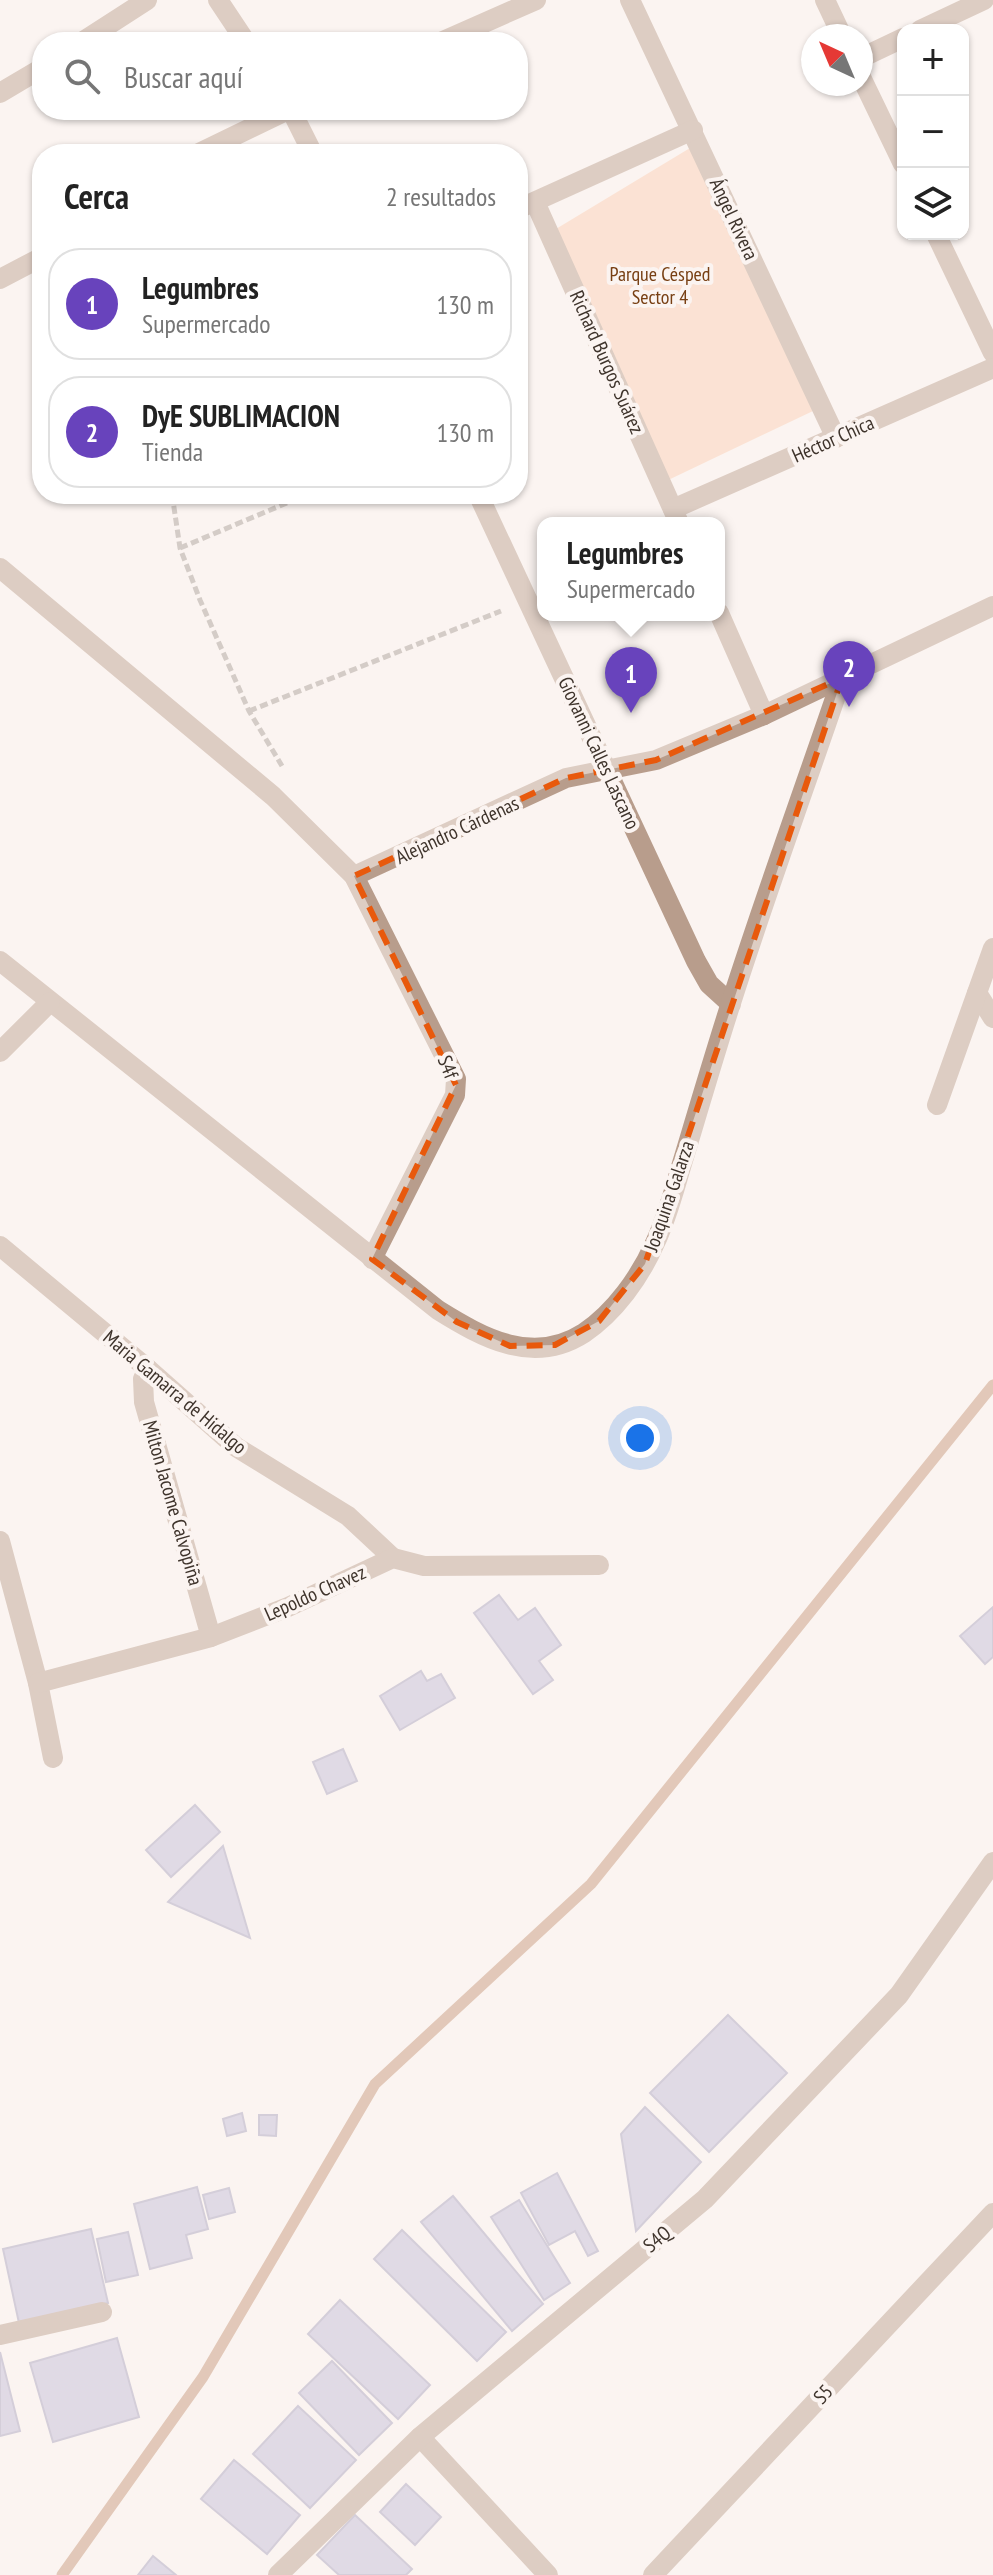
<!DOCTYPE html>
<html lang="es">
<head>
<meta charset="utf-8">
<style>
	body { margin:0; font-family:"PT Sans Narrow",sans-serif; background:#f2f2f2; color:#222 }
	.controls { position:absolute; right:24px; top:24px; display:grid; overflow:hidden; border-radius:16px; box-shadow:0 2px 6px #0004 }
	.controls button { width:72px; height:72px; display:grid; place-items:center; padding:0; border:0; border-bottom:2px solid #e0e0e0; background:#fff; color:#222; font:40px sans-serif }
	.compass { position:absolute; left:801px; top:24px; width:72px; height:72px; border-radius:50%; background:#fff; box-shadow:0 2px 6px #0004; rotate:316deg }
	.you { position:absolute; left:640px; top:1438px; width:28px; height:28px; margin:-20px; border:6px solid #fff; border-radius:50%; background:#1a73e8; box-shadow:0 0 0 12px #1a73e833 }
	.badge { display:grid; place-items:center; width:52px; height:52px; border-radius:50%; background:#6843bc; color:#fff; font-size:26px; font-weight:700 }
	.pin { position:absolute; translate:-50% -66px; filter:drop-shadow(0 2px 4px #0008) }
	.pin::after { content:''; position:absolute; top:42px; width:28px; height:24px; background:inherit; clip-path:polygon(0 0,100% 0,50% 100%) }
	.popup { position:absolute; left:537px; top:517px; width:188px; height:104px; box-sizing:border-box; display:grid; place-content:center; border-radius:16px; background:#fff; filter:drop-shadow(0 2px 6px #0005); font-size:26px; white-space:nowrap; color:#767676 }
	.popup b { font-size:30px; color:#222 }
	.popup::after { content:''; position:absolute; left:50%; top:100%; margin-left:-16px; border:16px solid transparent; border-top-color:#fff }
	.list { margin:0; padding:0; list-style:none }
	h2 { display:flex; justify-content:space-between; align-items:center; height:104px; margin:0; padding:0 32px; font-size:34px }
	h2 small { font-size:26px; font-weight:400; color:#767676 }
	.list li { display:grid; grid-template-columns:52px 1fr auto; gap:24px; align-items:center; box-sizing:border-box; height:112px; margin:0 16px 16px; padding:0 16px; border:2px solid #e0e0e0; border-radius:32px }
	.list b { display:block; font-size:30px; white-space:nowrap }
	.list p { margin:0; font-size:26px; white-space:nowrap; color:#767676 }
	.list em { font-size:26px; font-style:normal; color:#767676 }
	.icon { flex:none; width:44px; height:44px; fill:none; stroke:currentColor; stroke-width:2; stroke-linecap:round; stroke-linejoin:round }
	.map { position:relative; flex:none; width:993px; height:2575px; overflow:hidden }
	.search { position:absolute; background:#fff; box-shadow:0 2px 6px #0004; left:32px; top:32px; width:496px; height:88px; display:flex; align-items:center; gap:20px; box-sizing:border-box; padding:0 28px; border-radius:32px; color:#767676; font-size:30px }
	.panel { position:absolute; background:#fff; box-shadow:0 2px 6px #0004; left:32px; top:144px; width:496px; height:360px; border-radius:32px }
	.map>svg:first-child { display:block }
	.green { fill:#facdb1 }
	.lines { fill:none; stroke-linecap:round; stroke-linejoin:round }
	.stream { stroke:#c39375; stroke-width:11 }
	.building { fill:#bfbad8; stroke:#a4a0bd; stroke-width:2 }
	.path { stroke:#a49b95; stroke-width:5; stroke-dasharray:8 4; stroke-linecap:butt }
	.minor { stroke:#b89d8c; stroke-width:20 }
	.marked { fill:none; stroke:#e8590c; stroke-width:6; stroke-dasharray:16 10; stroke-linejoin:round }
	.labels { text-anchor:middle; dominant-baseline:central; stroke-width:8; stroke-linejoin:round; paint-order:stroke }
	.street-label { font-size:20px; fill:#3f342c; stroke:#fbf4f1 }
	.park-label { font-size:20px; fill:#784014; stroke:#fbf4f1 }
</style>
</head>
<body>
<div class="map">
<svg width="993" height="2575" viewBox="0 0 993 2575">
	<rect width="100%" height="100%" fill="#fbf4f1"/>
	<path class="green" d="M690 148 813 411 662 483 541 238Z"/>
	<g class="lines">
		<path class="stream" d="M62 2575 203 2377 375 2084 591 1884 993 1385"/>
	</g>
	<g class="building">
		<path d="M499 1595 518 1620 535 1608 561 1645 539 1661 553 1680 533 1694 474 1613Z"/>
		<path d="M993 1607V1657L985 1664 960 1636Z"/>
		<path d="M421 1671 427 1681 441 1674 455 1698 400 1730 380 1696Z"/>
		<path d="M343 1749 357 1781 327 1794 313 1762Z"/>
		<path d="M195 1805 220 1832 171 1877 146 1850Z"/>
		<path d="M223 1846 250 1938 168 1902Z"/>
		<path d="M728 2015 787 2073 709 2152 650 2093Z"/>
		<path d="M645 2107 701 2162 636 2231 621 2134Z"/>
		<path d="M242 2113 246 2131 227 2136 223 2119Z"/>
		<path d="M259 2115H277L276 2136 259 2135Z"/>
		<path d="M557 2173 598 2251 588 2256 575 2231 549 2245 521 2193Z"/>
		<path d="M197 2187 208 2229 186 2235 192 2258 150 2269 134 2204Z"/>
		<path d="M229 2188 235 2212 209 2219 203 2195Z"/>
		<path d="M453 2196 543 2304 512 2331 421 2222Z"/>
		<path d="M519 2200 570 2283 544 2300 491 2217Z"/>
		<path d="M91 2229 108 2303 19 2323 3 2249Z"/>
		<path d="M402 2230 506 2332 477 2361 374 2259Z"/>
		<path d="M128 2232 138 2275 106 2282 97 2239Z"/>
		<path d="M340 2300 430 2385 398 2419 308 2334Z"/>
		<path d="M117 2338 139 2417 53 2442 30 2363Z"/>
		<path d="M0 2352 20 2431 0 2436Z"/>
		<path d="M332 2361 392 2423 359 2455 299 2393Z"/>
		<path d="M298 2406 356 2460 310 2508 253 2454Z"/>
		<path d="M234 2460 300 2515 267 2554 201 2499Z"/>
		<path d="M406 2484 441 2517 415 2545 380 2512Z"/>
		<path d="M355 2515 412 2569 406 2575H339L317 2555Z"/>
		<path d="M153 2556 176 2575H138Z"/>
	</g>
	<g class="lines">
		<g class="path">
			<path d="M172 494 180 548 200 600 249 711 282 766"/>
			<path d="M180 548 308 494"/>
			<path d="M249 711 501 611"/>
		</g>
		<g class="minor">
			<path d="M218 0 246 42"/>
			<path d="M630 0 836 438"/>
			<path d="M825 0 842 36"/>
			<path d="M920 30 984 0"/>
			<path d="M82 42 147 0"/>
			<path d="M441 42 536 0"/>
			<path d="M861 58 903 38"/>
			<path d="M861 77 903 164"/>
			<path d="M0 93 42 68"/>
			<path d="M291 110 313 154"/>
			<path d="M197 154 288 110"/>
			<path d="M535 202 679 523"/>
			<path d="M518 209 693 130"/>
			<path d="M936 234 993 353"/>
			<path d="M0 279 42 257"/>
			<path d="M478 494 696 961 709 984 731 1004"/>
			<path d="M673 509 993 368"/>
			<path d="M0 568 273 796 354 876 456 1079 455 1095 372 1259"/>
			<path d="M719 613 764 715"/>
			<path d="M354 876 566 778 656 760 764 715 993 606"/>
			<path d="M0 961 438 1310C483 1338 533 1366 584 1333 615 1312 640 1277 655 1243 668 1216 675 1186 684 1157 699 1107 714 1056 730 1006 765 896 805 787 842 678"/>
			<path d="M977 993 993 1018"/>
			<path d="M0 1052 50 1002"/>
			<path d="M937 1105 993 948"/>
			<path d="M0 1246 148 1369 236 1447 348 1516 393 1558"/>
			<path d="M148 1369 143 1379 144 1402 211 1637"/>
			<path d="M0 1541 38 1683 53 1758"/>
			<path d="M38 1683 211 1637 288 1607 393 1558 424 1566 599 1565"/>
			<path d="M0 2335 102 2312"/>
			<path d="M420 2437 548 2575"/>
			<path d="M278 2575 420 2437 705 2199 899 1995 993 1862"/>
			<path d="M653 2575 993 2213"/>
		</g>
	</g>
	<path d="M0 0H993V2575H0ZM842 678 645 1264 599 1321 555 1345 510 1346 457 1322 372 1259 456 1085 354 876 566 778 656 760Z" fill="#fbf4f1" fill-opacity=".55" fill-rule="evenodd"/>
	<path class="marked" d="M842 678 645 1264 599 1321 555 1345 510 1346 457 1322 372 1259 456 1085 354 876 566 778 656 760Z"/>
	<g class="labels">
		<g class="street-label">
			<text transform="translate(734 219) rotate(65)">Ángel Rivera</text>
			<text transform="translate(607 362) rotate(66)">Richard Burgos Suárez</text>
			<text transform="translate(833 439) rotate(-24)">Héctor Chica</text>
			<text transform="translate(599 753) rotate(65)">Giovanni Calles Lascano</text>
			<text transform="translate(457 830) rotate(-25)">Alejandro Cárdenas</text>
			<text transform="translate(448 1067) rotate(68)">S4f</text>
			<text transform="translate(669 1196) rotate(-71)">Joaquina Galarza</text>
			<text transform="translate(175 1392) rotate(40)">Maria Gamarra de Hidalgo</text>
			<text transform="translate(173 1503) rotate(74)">Milton Jacome Calvopiña</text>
			<text transform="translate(315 1593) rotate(-24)">Lepoldo Chavez</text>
			<text transform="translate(657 2239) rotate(-40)">S4Q</text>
			<text transform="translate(823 2394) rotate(-47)">S5</text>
		</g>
		<g class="park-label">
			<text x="660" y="274">Parque Césped<tspan x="660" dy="23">Sector 4</tspan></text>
		</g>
	</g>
</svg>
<div class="controls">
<button>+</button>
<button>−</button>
<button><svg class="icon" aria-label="layers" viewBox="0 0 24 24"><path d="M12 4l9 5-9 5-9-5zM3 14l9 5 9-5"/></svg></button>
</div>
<svg class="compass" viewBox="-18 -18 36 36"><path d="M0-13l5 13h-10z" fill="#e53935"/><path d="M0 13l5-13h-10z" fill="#767676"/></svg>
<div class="you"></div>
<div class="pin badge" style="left:631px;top:713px">1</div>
<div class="popup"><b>Legumbres</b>Supermercado</div>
<div class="pin badge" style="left:849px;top:707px">2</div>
<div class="search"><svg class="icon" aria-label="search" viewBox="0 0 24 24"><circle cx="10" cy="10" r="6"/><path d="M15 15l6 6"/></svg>Buscar aquí</div>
<section class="panel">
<h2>Cerca<small>2 resultados</small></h2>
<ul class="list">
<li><span class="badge">1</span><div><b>Legumbres</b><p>Supermercado</p></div><em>130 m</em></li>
<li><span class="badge">2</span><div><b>DyE SUBLIMACION</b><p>Tienda</p></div><em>130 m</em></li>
</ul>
</section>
</div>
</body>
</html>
